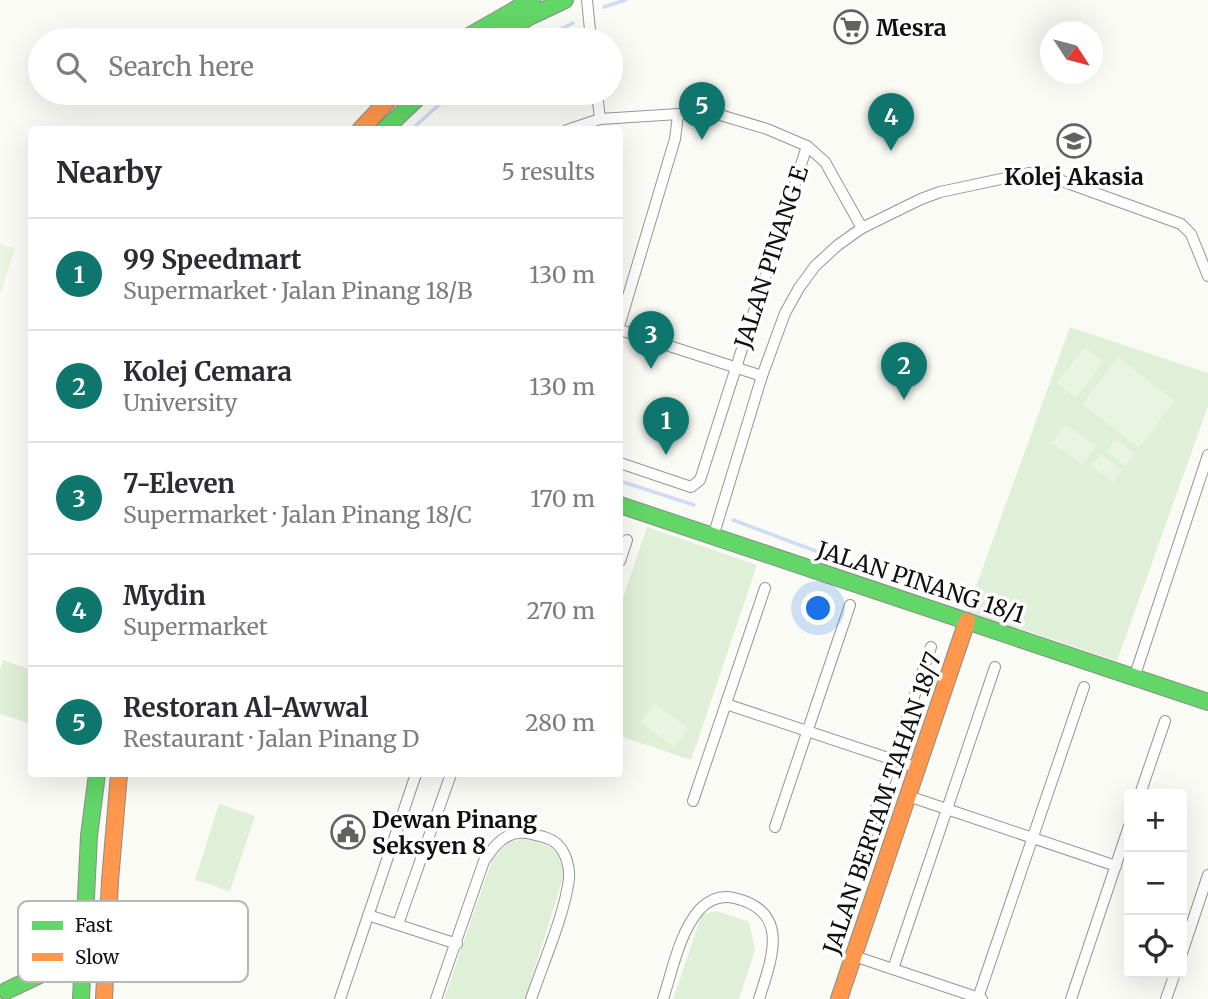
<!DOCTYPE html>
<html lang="en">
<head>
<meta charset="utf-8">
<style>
	body { margin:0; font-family:Merriweather,serif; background:#f7f7f7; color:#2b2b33 }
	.controls { position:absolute; right:21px; bottom:21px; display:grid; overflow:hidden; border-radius:7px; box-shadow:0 7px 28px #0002 }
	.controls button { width:63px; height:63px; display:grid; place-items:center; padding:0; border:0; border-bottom:2px solid #e1e1e2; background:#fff; color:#2b2b33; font:35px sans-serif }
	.compass { position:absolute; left:1040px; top:21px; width:63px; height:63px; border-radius:50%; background:#fff; box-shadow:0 7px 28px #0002; rotate:126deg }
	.you { position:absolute; left:819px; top:609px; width:24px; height:24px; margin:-18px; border:5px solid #fff; border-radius:50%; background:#1a73e8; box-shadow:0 0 0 10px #1a73e833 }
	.badge { display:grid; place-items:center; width:46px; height:46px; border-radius:50%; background:#0f766e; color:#fff; font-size:23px; font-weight:700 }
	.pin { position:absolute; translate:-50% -58px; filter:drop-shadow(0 2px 4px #0008) }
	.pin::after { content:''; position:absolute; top:37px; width:24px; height:21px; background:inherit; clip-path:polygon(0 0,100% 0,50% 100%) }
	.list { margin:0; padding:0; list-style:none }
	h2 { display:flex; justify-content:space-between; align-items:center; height:91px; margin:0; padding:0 28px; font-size:30px }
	h2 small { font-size:23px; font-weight:400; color:#7c7c81 }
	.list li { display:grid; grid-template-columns:46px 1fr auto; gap:21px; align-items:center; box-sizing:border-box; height:112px; padding:0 28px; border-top:2px solid #e1e1e2 }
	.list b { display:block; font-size:26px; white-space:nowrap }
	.list p { margin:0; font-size:23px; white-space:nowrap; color:#7c7c81 }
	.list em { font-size:23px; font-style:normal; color:#7c7c81 }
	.icon { flex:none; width:38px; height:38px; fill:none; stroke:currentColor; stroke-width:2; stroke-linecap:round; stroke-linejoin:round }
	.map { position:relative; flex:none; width:1208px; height:999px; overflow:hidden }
	.search { position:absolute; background:#fff; box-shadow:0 7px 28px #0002; left:28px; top:28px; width:595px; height:77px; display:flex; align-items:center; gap:18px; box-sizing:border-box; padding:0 24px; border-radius:38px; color:#7c7c81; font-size:26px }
	.panel { position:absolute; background:#fff; box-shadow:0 7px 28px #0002; left:28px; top:126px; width:595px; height:651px; border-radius:7px }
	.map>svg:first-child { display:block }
	.green { fill:#e0efd8 }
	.pitch { fill:#e9f4e1 }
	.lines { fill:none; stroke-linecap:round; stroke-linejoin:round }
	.stream { stroke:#cfdcf2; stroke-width:3.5 }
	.street-casing { stroke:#969694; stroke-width:12 }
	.fast-casing { stroke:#8c8c8a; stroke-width:18 }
	.slow-casing { stroke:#8c8c8a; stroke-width:18 }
	.street { stroke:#fefefe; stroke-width:10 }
	.fast { stroke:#63d668; stroke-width:16 }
	.slow { stroke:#ff974d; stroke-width:16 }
	.labels { text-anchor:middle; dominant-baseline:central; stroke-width:7; stroke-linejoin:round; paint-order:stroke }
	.poi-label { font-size:23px; font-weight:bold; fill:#101010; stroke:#fff; text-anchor:start }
	.street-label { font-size:23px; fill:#101010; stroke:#fff }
	.key { fill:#fff; stroke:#b7b7b7; stroke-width:2 }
	.key-label { font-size:19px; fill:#101010 }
</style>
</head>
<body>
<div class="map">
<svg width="1208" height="999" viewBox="0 0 1208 999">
	<rect width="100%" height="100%" fill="#fbfbf6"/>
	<g class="green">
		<path d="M1070 327 1208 373V406L1117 661 967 611Z"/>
		<path d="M647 527 757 565 691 760 620 736V607Z"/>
		<path d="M3 660 31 670V724L0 714V670Z"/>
		<path d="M219 804 255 816 230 891 195 880Z"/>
		<path d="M526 838C552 847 558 847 564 875L525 999H444L492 860 509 842Z"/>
		<path d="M717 911 749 922 755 950 739 999H673L702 914Z"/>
	</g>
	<g class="pitch">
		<path d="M0 244 15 249 0 295Z"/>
		<path d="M1085 347 1104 362 1076 398 1056 383Z"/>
		<path d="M1118 357 1175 401 1139 448 1082 404Z"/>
		<path d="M1065 424 1096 446 1083 465 1052 443Z"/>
		<path d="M1116 439 1135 454 1125 466 1107 451Z"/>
		<path d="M1100 454 1122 470 1113 482 1091 466Z"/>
		<path d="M654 703 689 728 674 747 640 722Z"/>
	</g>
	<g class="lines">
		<g class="stream">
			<path d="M604 7 625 0"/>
			<path d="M539 40 573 23"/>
			<path d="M411 130 452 93"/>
			<path d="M620 481 694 505"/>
			<path d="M733 520 821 553"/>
		</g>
		<defs>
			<g id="street">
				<path d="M587 0 591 40"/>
				<path d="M597 93 600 119"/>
				<path d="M567 130 600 119 710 112 767 129 807 146 825 162 862 228"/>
				<path d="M620 323 675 139 678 115"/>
				<path d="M620 330 762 376"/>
				<path d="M620 463 691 487 700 480 807 146"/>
				<path d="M713 537 762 376 785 313 799 288 815 266 838 245 862 228 921 199 940 192 1029 173 1051 177 1181 224 1191 234 1208 276"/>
				<path d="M620 561 627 540"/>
				<path d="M1134 678 1208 455"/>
				<path d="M726 704 918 768"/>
				<path d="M1140 794 1165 721"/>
				<path d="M908 796 1116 866"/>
				<path d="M693 801 765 588"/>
				<path d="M775 827 850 605"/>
				<path d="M861 852 931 647"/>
				<path d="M368 915 457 944"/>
				<path d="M398 924 451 774"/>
				<path d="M1182 953 1208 875"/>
				<path d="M854 956 982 999"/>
				<path d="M893 969 995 667"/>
				<path d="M978 998 1084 687"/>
				<path d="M340 999 416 774"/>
				<path d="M436 999 484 861C494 846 506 830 527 833 536 835 550 837 557 844 566 852 570 868 569 879 564 917 543 963 531 999"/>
				<path d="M663 999C673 969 679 933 700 909 710 899 721 895 734 898 791 911 772 958 759 999"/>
				<path d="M1071 999 1129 826"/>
				<path d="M1166 999 1175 973"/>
			</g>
			<g id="fast">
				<path d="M462 40 532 0"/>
				<path d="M493 40 529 17 565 0"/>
				<path d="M384 130 423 93"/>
				<path d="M620 505 1208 702"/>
				<path d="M6 991 46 972 83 947"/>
				<path d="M81 999 89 836 97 774"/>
			</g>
			<g id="slow">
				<path d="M360 130 395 93"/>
				<path d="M104 999 110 881 119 774"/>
				<path d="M839 999 967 621"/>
			</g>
		</defs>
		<use href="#street" class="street-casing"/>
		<use href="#fast" class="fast-casing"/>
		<use href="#slow" class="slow-casing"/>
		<use href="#street" class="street"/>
		<use href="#fast" class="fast"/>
		<use href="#slow" class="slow"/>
	</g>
	<defs>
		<symbol id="supermarket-ring" viewBox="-11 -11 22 22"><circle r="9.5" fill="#fff" stroke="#626260" stroke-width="1.5"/><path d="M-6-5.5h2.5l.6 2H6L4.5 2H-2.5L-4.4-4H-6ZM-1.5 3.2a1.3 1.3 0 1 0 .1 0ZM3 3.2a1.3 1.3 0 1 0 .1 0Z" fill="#626260"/></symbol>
		<symbol id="university-ring" viewBox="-11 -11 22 22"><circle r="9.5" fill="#fff" stroke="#626260" stroke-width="1.5"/><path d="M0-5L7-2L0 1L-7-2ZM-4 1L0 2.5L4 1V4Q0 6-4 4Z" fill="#626260"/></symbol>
		<symbol id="civic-ring" viewBox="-11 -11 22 22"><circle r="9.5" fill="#fff" stroke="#626260" stroke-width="1.5"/><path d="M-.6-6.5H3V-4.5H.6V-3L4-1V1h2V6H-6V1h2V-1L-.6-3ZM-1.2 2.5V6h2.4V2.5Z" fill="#626260"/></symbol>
	</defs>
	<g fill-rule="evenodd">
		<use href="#supermarket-ring" x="832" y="8" width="38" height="38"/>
		<use href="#university-ring" x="1055" y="122" width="38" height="38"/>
		<use href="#civic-ring" x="329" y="813" width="38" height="38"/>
	</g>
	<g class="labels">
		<g class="poi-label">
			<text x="876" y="27">Mesra</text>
			<text x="1074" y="176" text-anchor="middle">Kolej Akasia</text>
			<text x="372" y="819">Dewan Pinang<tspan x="372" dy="26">Seksyen 8</tspan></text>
		</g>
		<g class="street-label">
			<text transform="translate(771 257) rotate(-72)">JALAN PINANG E</text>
			<text transform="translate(921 582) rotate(18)">JALAN PINANG 18/1</text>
			<text transform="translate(882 803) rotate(-71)">JALAN BERTAM TAHAN 18/7</text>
		</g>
	</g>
	<rect x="18" y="901" width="230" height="81" rx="10" class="key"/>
	<rect x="32" y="921" width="31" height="9" fill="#63d668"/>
	<rect x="32" y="953" width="31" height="8" fill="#ff974d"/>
	<g class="key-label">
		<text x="75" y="932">Fast</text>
		<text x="75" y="964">Slow</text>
	</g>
</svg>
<div class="controls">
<button>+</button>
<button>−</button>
<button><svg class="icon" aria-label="locate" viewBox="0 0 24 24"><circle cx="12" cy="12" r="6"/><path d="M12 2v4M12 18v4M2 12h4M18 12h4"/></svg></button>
</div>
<svg class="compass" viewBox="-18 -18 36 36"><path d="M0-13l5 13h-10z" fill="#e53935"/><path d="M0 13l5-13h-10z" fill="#7c7c81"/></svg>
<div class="you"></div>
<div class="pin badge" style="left:666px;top:455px">1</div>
<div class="pin badge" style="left:904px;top:400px">2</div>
<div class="pin badge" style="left:651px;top:369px">3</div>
<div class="pin badge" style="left:891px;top:151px">4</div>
<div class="pin badge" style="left:702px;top:140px">5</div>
<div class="search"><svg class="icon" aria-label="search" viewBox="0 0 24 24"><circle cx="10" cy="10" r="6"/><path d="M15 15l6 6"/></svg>Search here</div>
<section class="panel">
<h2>Nearby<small>5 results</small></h2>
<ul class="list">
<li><span class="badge">1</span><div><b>99 Speedmart</b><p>Supermarket · Jalan Pinang 18/B</p></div><em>130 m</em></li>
<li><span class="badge">2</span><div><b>Kolej Cemara</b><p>University</p></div><em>130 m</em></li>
<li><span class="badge">3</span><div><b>7-Eleven</b><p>Supermarket · Jalan Pinang 18/C</p></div><em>170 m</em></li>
<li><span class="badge">4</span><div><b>Mydin</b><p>Supermarket</p></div><em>270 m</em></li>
<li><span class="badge">5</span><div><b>Restoran Al-Awwal</b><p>Restaurant · Jalan Pinang D</p></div><em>280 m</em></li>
</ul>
</section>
</div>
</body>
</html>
